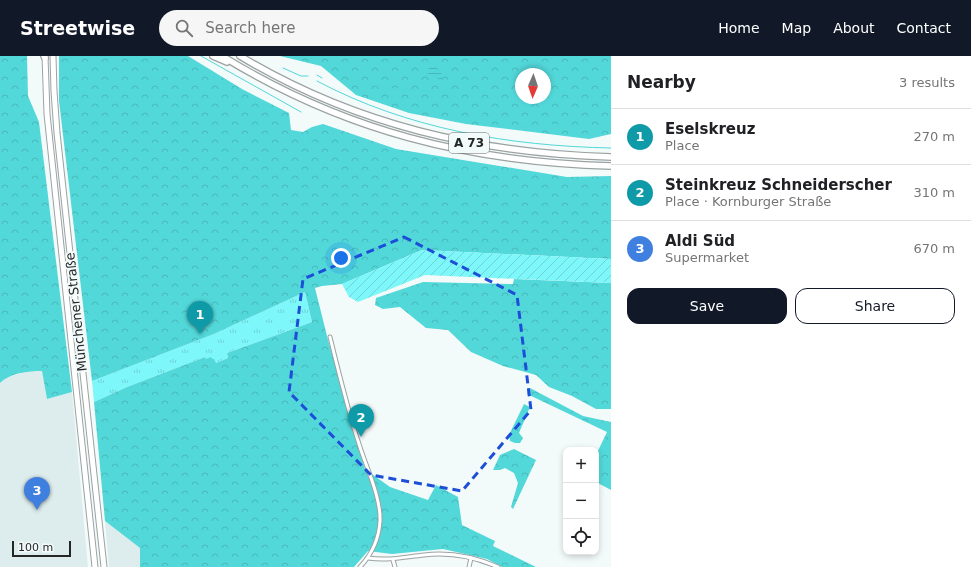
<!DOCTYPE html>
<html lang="en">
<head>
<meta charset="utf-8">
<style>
	body { margin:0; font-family:"DejaVu Sans",sans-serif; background:#f6f6f6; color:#202124 }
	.controls { position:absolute; right:12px; bottom:12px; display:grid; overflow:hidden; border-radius:8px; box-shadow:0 2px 6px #0003 }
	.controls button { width:36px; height:36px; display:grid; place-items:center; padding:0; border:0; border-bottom:1px solid #e0e0e0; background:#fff; color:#202124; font:20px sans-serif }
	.compass { position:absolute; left:515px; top:12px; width:36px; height:36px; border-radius:50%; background:#fff; box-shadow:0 2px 6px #0003; rotate:182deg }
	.scale { position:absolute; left:12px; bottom:10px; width:59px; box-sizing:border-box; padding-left:4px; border:2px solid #252727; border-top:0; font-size:11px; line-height:14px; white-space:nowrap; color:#252727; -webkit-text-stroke:3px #f3fafa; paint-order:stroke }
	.you { position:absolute; left:341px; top:202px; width:14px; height:14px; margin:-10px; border:3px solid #fff; border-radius:50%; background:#1a73e8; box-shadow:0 0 0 6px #1a73e833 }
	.badge { display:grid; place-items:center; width:26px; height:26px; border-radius:50%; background:#111827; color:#fff; font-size:13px; font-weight:700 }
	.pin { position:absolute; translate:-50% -33px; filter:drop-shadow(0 1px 2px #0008) }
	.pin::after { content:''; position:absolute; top:21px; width:14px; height:12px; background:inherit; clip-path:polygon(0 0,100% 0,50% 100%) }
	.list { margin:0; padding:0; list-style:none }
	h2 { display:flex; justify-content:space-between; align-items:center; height:52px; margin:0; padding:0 16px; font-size:17px }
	h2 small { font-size:13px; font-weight:400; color:#757577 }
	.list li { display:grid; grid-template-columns:26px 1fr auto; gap:12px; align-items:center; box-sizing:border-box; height:56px; padding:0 16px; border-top:1px solid #e0e0e0 }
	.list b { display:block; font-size:15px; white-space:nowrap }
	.list p { margin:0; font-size:13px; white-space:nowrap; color:#757577 }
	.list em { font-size:13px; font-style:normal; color:#757577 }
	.actions { display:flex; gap:8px; padding:12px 16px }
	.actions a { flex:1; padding:9px 0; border:1px solid #111827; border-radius:12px; text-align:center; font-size:14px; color:#111827 }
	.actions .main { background:#111827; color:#fff }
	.icon { flex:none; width:22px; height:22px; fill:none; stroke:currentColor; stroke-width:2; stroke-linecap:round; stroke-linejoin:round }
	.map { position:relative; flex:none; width:611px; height:511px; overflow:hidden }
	header { display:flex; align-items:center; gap:24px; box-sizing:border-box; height:56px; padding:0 20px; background:#111827; color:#fff }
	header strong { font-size:19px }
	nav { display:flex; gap:22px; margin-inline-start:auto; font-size:14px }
	.search { width:280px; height:36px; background:#f6f6f6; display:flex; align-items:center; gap:10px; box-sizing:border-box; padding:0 14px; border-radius:22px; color:#757577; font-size:15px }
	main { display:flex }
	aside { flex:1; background:#fff }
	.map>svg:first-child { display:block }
	.built { fill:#ddeded }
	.grass { fill:url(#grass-tufts) }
	.forest { fill:url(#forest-crowns); fill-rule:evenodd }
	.garden { fill:url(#garden-furrows) }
	.water { fill:url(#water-rules) }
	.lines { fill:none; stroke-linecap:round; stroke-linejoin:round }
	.stream { stroke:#52d7d9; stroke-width:1 }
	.street-casing { stroke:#9ca2a2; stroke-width:5 }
	.primary-casing { stroke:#9ca2a2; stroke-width:7 }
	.highway-casing { stroke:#9ca2a2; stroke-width:8 }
	.street { stroke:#fff; stroke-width:3 }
	.primary { stroke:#fff; stroke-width:5 }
	.highway { stroke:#fff; stroke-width:5.5 }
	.marked { fill:none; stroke:#1d4ed8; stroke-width:3; stroke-dasharray:8 5; stroke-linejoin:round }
	.labels { text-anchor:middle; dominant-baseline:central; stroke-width:4; stroke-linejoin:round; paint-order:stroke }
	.shield { fill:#f3fafa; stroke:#636666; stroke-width:1 }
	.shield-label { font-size:12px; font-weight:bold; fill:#252727 }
	.street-label { font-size:13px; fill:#252727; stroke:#f3fafa }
</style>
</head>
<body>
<header>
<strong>Streetwise</strong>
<div class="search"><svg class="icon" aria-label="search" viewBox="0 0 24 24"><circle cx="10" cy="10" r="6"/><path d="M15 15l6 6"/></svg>Search here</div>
<nav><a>Home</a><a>Map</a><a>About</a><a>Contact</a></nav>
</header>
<main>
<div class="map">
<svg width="611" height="511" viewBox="0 0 611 511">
	<defs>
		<pattern id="grass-tufts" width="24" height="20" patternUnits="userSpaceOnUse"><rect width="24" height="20" fill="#7df7f9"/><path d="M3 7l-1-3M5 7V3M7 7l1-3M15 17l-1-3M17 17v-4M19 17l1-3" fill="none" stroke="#6cd4d5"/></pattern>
		<pattern id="forest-crowns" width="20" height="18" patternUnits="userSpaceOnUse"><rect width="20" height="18" fill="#53d8da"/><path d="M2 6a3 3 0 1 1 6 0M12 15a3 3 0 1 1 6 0" fill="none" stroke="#48b9bb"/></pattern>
		<pattern id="garden-furrows" width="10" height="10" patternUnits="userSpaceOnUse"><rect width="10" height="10" fill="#7df7f9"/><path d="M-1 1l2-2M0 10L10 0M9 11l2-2" fill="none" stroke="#6cd4d5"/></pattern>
		<pattern id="water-rules" width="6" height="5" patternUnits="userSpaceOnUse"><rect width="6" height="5" fill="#52d7d9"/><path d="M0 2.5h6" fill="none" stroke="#47b9ba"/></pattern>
	</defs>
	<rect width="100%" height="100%" fill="#f3fafa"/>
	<g class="built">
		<path d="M29 315H42L47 343 72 336 88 511H0V327L5 322Z"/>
		<path d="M105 465 140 492V511H109Z"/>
	</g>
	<path class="grass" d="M305 236 312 266 227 297 228 302 216 307 211 304 206 303 205 301 127 331 94 346 92 325 214 278Z"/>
	<g class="forest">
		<path d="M0 0H27L28 40 39 66 72 336 47 343 42 315C28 315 10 317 0 327Z"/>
		<path d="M59 0H188L242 33 289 57 291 74 303 76 312 71 323 68 396 93 567 121 611 120V203L422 194 342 228 322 230 315 232 328 284 365 413 390 431 428 444 436 429 458 441 462 469 495 485 493 490 536 511H502L487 503 443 493 392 498 368 495 354 511H140V492L105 465 94 346 127 331 205 301 206 303 211 301 212 303H214L216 307 228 302 227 297 312 266 305 236 214 278 92 325 59 45Z"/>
		<path d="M280 0H611V78L589 83 466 68 409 57 356 39 321 10ZM521 18H545V42H521Z"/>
		<path d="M514 223 611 227V353H596L572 340 549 331 536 319 503 310 471 296 448 274 426 272 400 251 383 253 375 249 376 242 423 226 513 228Z"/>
		<path d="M530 332 583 360 611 366V434L596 426V399L607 376 527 338Z"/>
		<path d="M524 348 530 351 519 377 523 382 520 387H515L510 385 509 379Z"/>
		<path d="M514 393 536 404 513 453 511 451 518 427 514 417 505 412 500 414H493L500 399Z"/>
	</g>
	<path class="garden" d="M422 194 611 203V227L425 219 358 246 349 241 342 228Z"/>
	<path class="water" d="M429 12H435L441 16 443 23 440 24 433 19 426 17Z"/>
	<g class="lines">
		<g class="stream">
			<path d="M201 0 301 56"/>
			<path d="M283 12 301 20H308"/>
			<path d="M317 19 322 22"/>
			<path d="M317 25C407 73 510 90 611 92"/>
			<path d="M356 25 387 32 443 36 462 44 485 60 516 71 559 68 579 79 597 77 611 72"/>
			<path d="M312 94V76"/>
		</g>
		<defs>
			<g id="street">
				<path d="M330 281C339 318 348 355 360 391 367 413 381 442 380 465 379 483 372 498 360 511"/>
				<path d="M368 502C388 505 405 501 424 499 449 496 475 501 498 511"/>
				<path d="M393 504 395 511"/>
				<path d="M469 511 471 502"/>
			</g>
			<g id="primary">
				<path d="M45 0 47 58 95 511"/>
				<path d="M53 0 54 35 57 77 104 511"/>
			</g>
			<g id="highway">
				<path d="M44 0 45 2"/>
				<path d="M213 0 227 6"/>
				<path d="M222 0C344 75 469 106 611 110"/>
				<path d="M240 0C355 69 478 97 611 101"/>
			</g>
		</defs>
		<use href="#street" class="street-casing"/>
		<use href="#primary" class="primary-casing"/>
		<use href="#highway" class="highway-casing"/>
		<use href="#street" class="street"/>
		<use href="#primary" class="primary"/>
		<use href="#highway" class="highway"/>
	</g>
	<path class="marked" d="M404 181 517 239 531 354 462 435 371 419 289 336 303 223Z"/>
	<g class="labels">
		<rect class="shield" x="449" y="77" width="40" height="20" rx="3"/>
		<g class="shield-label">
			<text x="469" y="87">A 73</text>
		</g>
		<g class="street-label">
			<text transform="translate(76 256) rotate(-96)">Münchener Straße</text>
		</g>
	</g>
</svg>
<div class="controls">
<button>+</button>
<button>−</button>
<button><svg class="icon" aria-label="locate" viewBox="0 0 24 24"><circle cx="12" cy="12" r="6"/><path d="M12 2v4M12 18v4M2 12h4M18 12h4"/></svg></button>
</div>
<svg class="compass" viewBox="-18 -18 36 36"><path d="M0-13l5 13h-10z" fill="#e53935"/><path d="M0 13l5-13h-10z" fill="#757577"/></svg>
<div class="scale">100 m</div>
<div class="you"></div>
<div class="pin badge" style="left:200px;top:278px;background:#0f9aa8">1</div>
<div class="pin badge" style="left:361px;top:381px;background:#0f9aa8">2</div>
<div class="pin badge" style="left:37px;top:454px;background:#3f7fe0">3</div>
</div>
<aside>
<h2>Nearby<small>3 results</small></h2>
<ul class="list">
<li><span class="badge" style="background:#0f9aa8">1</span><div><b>Eselskreuz</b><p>Place</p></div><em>270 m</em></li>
<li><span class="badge" style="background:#0f9aa8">2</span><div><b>Steinkreuz Schneiderscher</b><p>Place · Kornburger Straße</p></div><em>310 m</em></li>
<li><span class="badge" style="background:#3f7fe0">3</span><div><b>Aldi Süd</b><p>Supermarket</p></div><em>670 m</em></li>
</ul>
<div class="actions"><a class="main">Save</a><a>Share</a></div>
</aside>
</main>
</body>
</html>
